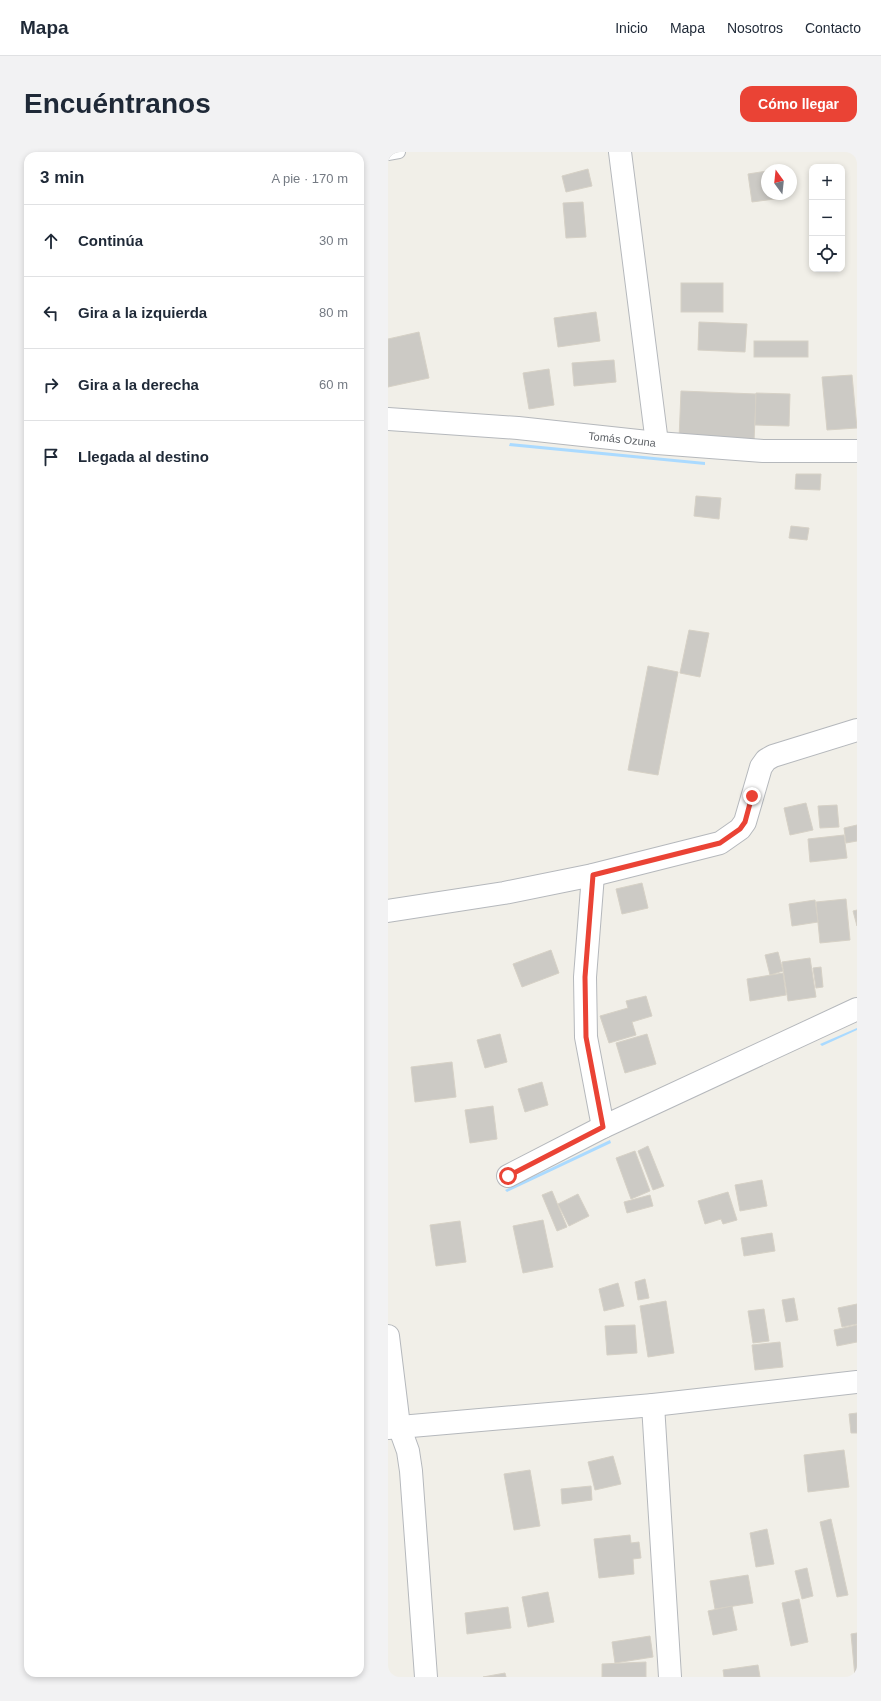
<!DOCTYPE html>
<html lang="es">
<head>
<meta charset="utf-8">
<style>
	body { margin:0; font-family:Helvetica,sans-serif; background:#f2f2f3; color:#1f2937 }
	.controls { position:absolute; right:12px; top:12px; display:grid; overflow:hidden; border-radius:8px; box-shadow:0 2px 6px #0003 }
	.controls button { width:36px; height:36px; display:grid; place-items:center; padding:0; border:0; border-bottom:1px solid #e0e1e3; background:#fff; color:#1f2937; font:20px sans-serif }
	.compass { position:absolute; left:373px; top:12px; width:36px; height:36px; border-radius:50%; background:#fff; box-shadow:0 2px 6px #0003; rotate:345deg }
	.stop { position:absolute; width:12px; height:12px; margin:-9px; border:3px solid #ea4335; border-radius:50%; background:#fff }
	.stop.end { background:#ea4335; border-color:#fff; box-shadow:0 1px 4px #0008 }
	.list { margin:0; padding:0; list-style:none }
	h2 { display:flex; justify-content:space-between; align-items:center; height:52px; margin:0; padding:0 16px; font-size:17px }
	h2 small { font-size:13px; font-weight:400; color:#747a83 }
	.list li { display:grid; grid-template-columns:26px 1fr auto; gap:12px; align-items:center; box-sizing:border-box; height:72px; padding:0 16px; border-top:1px solid #e0e1e3 }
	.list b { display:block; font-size:15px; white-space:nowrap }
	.list em { font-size:13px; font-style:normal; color:#747a83 }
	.icon { flex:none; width:22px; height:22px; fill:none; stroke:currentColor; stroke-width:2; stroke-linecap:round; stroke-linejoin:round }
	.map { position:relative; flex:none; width:469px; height:1525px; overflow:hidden; border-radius:12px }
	header { display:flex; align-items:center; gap:24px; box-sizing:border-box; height:56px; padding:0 20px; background:#fff; border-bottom:1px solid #e0e1e3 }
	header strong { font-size:19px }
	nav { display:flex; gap:22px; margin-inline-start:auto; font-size:14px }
	.intro { display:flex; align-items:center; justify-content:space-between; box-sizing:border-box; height:96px; padding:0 24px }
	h1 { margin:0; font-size:28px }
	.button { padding:10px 18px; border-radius:12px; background:#ea4335; color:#fff; font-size:14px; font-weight:700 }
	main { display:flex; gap:24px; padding:0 24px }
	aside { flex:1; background:#fff; border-radius:12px; box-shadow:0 2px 6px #0003 }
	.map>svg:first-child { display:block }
	.water { fill:#aadaff }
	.building { fill:#cccac5; stroke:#d6d1c6 }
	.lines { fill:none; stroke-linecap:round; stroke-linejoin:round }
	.service-casing { stroke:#b5b8bc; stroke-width:14 }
	.minor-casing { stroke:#b5b8bc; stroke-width:24 }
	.tertiary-casing { stroke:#b5b8bc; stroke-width:24 }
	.service { stroke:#fff; stroke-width:12 }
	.minor { stroke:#fff; stroke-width:22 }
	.tertiary { stroke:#fff; stroke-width:22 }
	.route { stroke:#ea4335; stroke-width:5 }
	.labels { text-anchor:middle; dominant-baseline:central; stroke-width:3.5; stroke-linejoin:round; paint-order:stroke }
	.street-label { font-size:11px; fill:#5f6368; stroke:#fff }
</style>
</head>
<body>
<header>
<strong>Mapa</strong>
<nav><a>Inicio</a><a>Mapa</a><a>Nosotros</a><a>Contacto</a></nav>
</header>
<div class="intro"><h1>Encuéntranos</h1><a class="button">Cómo llegar</a></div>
<main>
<aside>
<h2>3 min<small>A pie · 170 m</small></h2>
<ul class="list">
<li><svg class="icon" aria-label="ahead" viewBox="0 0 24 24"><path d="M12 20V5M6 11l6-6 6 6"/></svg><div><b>Continúa</b></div><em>30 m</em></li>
<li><svg class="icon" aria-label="left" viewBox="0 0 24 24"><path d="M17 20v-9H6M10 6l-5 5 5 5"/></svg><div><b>Gira a la izquierda</b></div><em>80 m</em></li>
<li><svg class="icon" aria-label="right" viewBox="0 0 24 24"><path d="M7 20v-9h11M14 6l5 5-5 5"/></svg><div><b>Gira a la derecha</b></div><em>60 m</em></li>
<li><svg class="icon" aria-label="arrive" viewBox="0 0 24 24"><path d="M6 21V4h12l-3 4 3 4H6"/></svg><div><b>Llegada al destino</b></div></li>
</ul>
</aside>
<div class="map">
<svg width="469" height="1525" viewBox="0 0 469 1525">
	<rect width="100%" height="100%" fill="#f1efe8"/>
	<g class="water">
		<path d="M122 291 317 310V313L121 294Z"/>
		<path d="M469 876V878L434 894 432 892Z"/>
		<path d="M222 988 223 991 119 1040 117 1038Z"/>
	</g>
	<g class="building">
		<path d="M200 17 204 34 178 40 174 24Z"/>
		<path d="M379 19V42H394V46L364 50 360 22Z"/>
		<path d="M195 50 198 85 178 86 175 51Z"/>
		<rect x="293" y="131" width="42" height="29"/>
		<path d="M208 160 212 189 170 195 166 166Z"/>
		<path d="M311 170 359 172 357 200 310 198Z"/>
		<path d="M31 180 41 226 0 235V187Z"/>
		<rect x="366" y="189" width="54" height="16"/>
		<path d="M226 208 228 230 186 234 184 211Z"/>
		<path d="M161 217 166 253 141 257 135 221Z"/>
		<path d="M464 223 469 276 439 278 434 225Z"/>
		<path d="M293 239 368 242 366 290 291 287Z"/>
		<path d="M368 241 402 242 401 274 367 273Z"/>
		<path d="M408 322H433L432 338 407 337Z"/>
		<path d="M308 344 333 346 331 367 306 364Z"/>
		<path d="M403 374 421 376 419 388 401 386Z"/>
		<path d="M301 478 321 481 312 525 292 521Z"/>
		<path d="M260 514 290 520 270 623 240 618Z"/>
		<path d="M418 651 425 678 402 683 396 656Z"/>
		<path d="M449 653 451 675 432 676 430 654Z"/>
		<path d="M469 673V689L458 691 456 676Z"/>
		<path d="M456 683 459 706 422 710 420 687Z"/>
		<path d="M254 731 260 756 234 762 228 737Z"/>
		<path d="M458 747 462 788 432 791 428 750Z"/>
		<path d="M427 748 430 770 404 774 401 752Z"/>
		<path d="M469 758V774L465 759Z"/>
		<path d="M163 798 171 821 134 835 125 812Z"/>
		<path d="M390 800 395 819 382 823 377 803Z"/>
		<path d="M422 806 428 845 400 849 394 810Z"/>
		<path d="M433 815 435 835 428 836 425 816Z"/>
		<path d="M395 821 398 843 362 849 359 827Z"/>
		<path d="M258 844 264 864 244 870 248 883 221 891 212 864 240 856 238 849Z"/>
		<path d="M112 882 119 910 97 916 89 888Z"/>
		<path d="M259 882 268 912 237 921 228 891Z"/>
		<path d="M64 910 68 945 27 950 23 915Z"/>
		<path d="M154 930 160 953 137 960 130 937Z"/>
		<path d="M105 954 109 987 82 991 77 958Z"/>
		<path d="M260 994 276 1034 265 1038 250 999Z"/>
		<path d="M247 999 262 1039 243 1047 228 1006Z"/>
		<path d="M374 1028 379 1054 352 1059 347 1033Z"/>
		<path d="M164 1039 179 1075 169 1079 154 1043Z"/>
		<path d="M340 1040 349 1068 335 1072 333 1067 317 1072 310 1049Z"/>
		<path d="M190 1042 201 1064 181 1074 170 1052Z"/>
		<path d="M262 1043 265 1054 239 1061 236 1050Z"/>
		<path d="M155 1068 165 1115 135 1121 125 1074Z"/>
		<path d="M72 1069 78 1110 48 1114 42 1073Z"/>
		<path d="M384 1081 387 1099 356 1104 353 1086Z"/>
		<path d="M257 1127 261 1146 250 1148 247 1130Z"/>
		<path d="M230 1131 236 1154 216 1159 211 1137Z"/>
		<path d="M406 1146 410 1168 398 1170 394 1148Z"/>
		<path d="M278 1149 286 1201 260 1205 252 1154Z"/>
		<path d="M469 1152V1172L454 1175 450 1156Z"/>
		<path d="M376 1157 381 1189 365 1191 360 1159Z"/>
		<path d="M247 1173 249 1201 219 1203 217 1174Z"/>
		<path d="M469 1173V1190L449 1194 446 1178Z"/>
		<path d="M392 1190 395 1215 367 1218 364 1193Z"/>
		<path d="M469 1261V1281H463L461 1262Z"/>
		<path d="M456 1298 461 1335 420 1340 416 1303Z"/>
		<path d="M225 1304 233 1332 207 1338 200 1310Z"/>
		<path d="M142 1318 152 1374 126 1378 116 1322Z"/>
		<path d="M203 1334 204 1348 174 1352 173 1337Z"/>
		<path d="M443 1367 460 1443 449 1445 432 1370Z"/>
		<path d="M379 1377 386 1412 368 1415 362 1381Z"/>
		<path d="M242 1383 243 1391 251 1390 253 1406 245 1407 246 1422 211 1426 206 1387Z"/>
		<path d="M419 1416 425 1444 414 1447 407 1419Z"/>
		<path d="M360 1423 365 1451 327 1457 322 1429Z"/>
		<path d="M160 1440 166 1470 140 1475 134 1445Z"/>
		<path d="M411 1447 420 1490 403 1494 394 1451Z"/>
		<path d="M344 1454 349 1478 325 1483 320 1459Z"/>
		<path d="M120 1455 123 1476 79 1482 77 1461Z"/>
		<path d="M469 1481V1525H467L463 1482Z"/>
		<path d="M262 1484 265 1505 227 1511 224 1490Z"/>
		<path d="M258 1510V1525H214V1512Z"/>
		<path d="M370 1513 372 1525H336L335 1518Z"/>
		<path d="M117 1521 118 1525H95Z"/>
	</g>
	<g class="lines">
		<defs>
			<path id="service" d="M0 2 11 0"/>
			<g id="minor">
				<path d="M232 0 269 291"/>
				<path d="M205 723 197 825 198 885 215 975"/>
				<path d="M0 759 116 741 205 723 332 691 352 677 357 670 373 615 378 608 385 604 469 578"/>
				<path d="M120 1024 215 975 469 857"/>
				<path d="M0 1184 11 1274 20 1299 23 1319 38 1525"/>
				<path d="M265 1253 282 1525"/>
				<path d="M0 1276 265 1253 469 1230"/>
			</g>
			<g id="tertiary">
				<path id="s1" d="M0 267 130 276 269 291 375 299H469"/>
			</g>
		</defs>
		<use href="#service" class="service-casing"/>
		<use href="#minor" class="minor-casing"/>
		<use href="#tertiary" class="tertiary-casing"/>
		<use href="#service" class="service"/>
		<use href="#minor" class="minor"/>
		<use href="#tertiary" class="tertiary"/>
	</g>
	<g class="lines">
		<path class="route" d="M120 1024 215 975 198 885 197 825 205 723 332 691 352 677 357 670 364 644"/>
	</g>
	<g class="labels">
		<g class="street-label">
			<text stroke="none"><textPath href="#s1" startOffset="235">Tomás Ozuna</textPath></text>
		</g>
	</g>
</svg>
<div class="controls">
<button>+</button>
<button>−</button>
<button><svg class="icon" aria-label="locate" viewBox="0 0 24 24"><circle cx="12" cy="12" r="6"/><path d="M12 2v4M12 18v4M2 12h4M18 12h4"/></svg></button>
</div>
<svg class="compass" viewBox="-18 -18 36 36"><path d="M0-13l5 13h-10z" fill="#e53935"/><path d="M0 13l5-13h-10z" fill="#747a83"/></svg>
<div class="stop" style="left:120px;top:1024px"></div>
<div class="stop end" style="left:364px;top:644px"></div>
</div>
</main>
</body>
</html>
